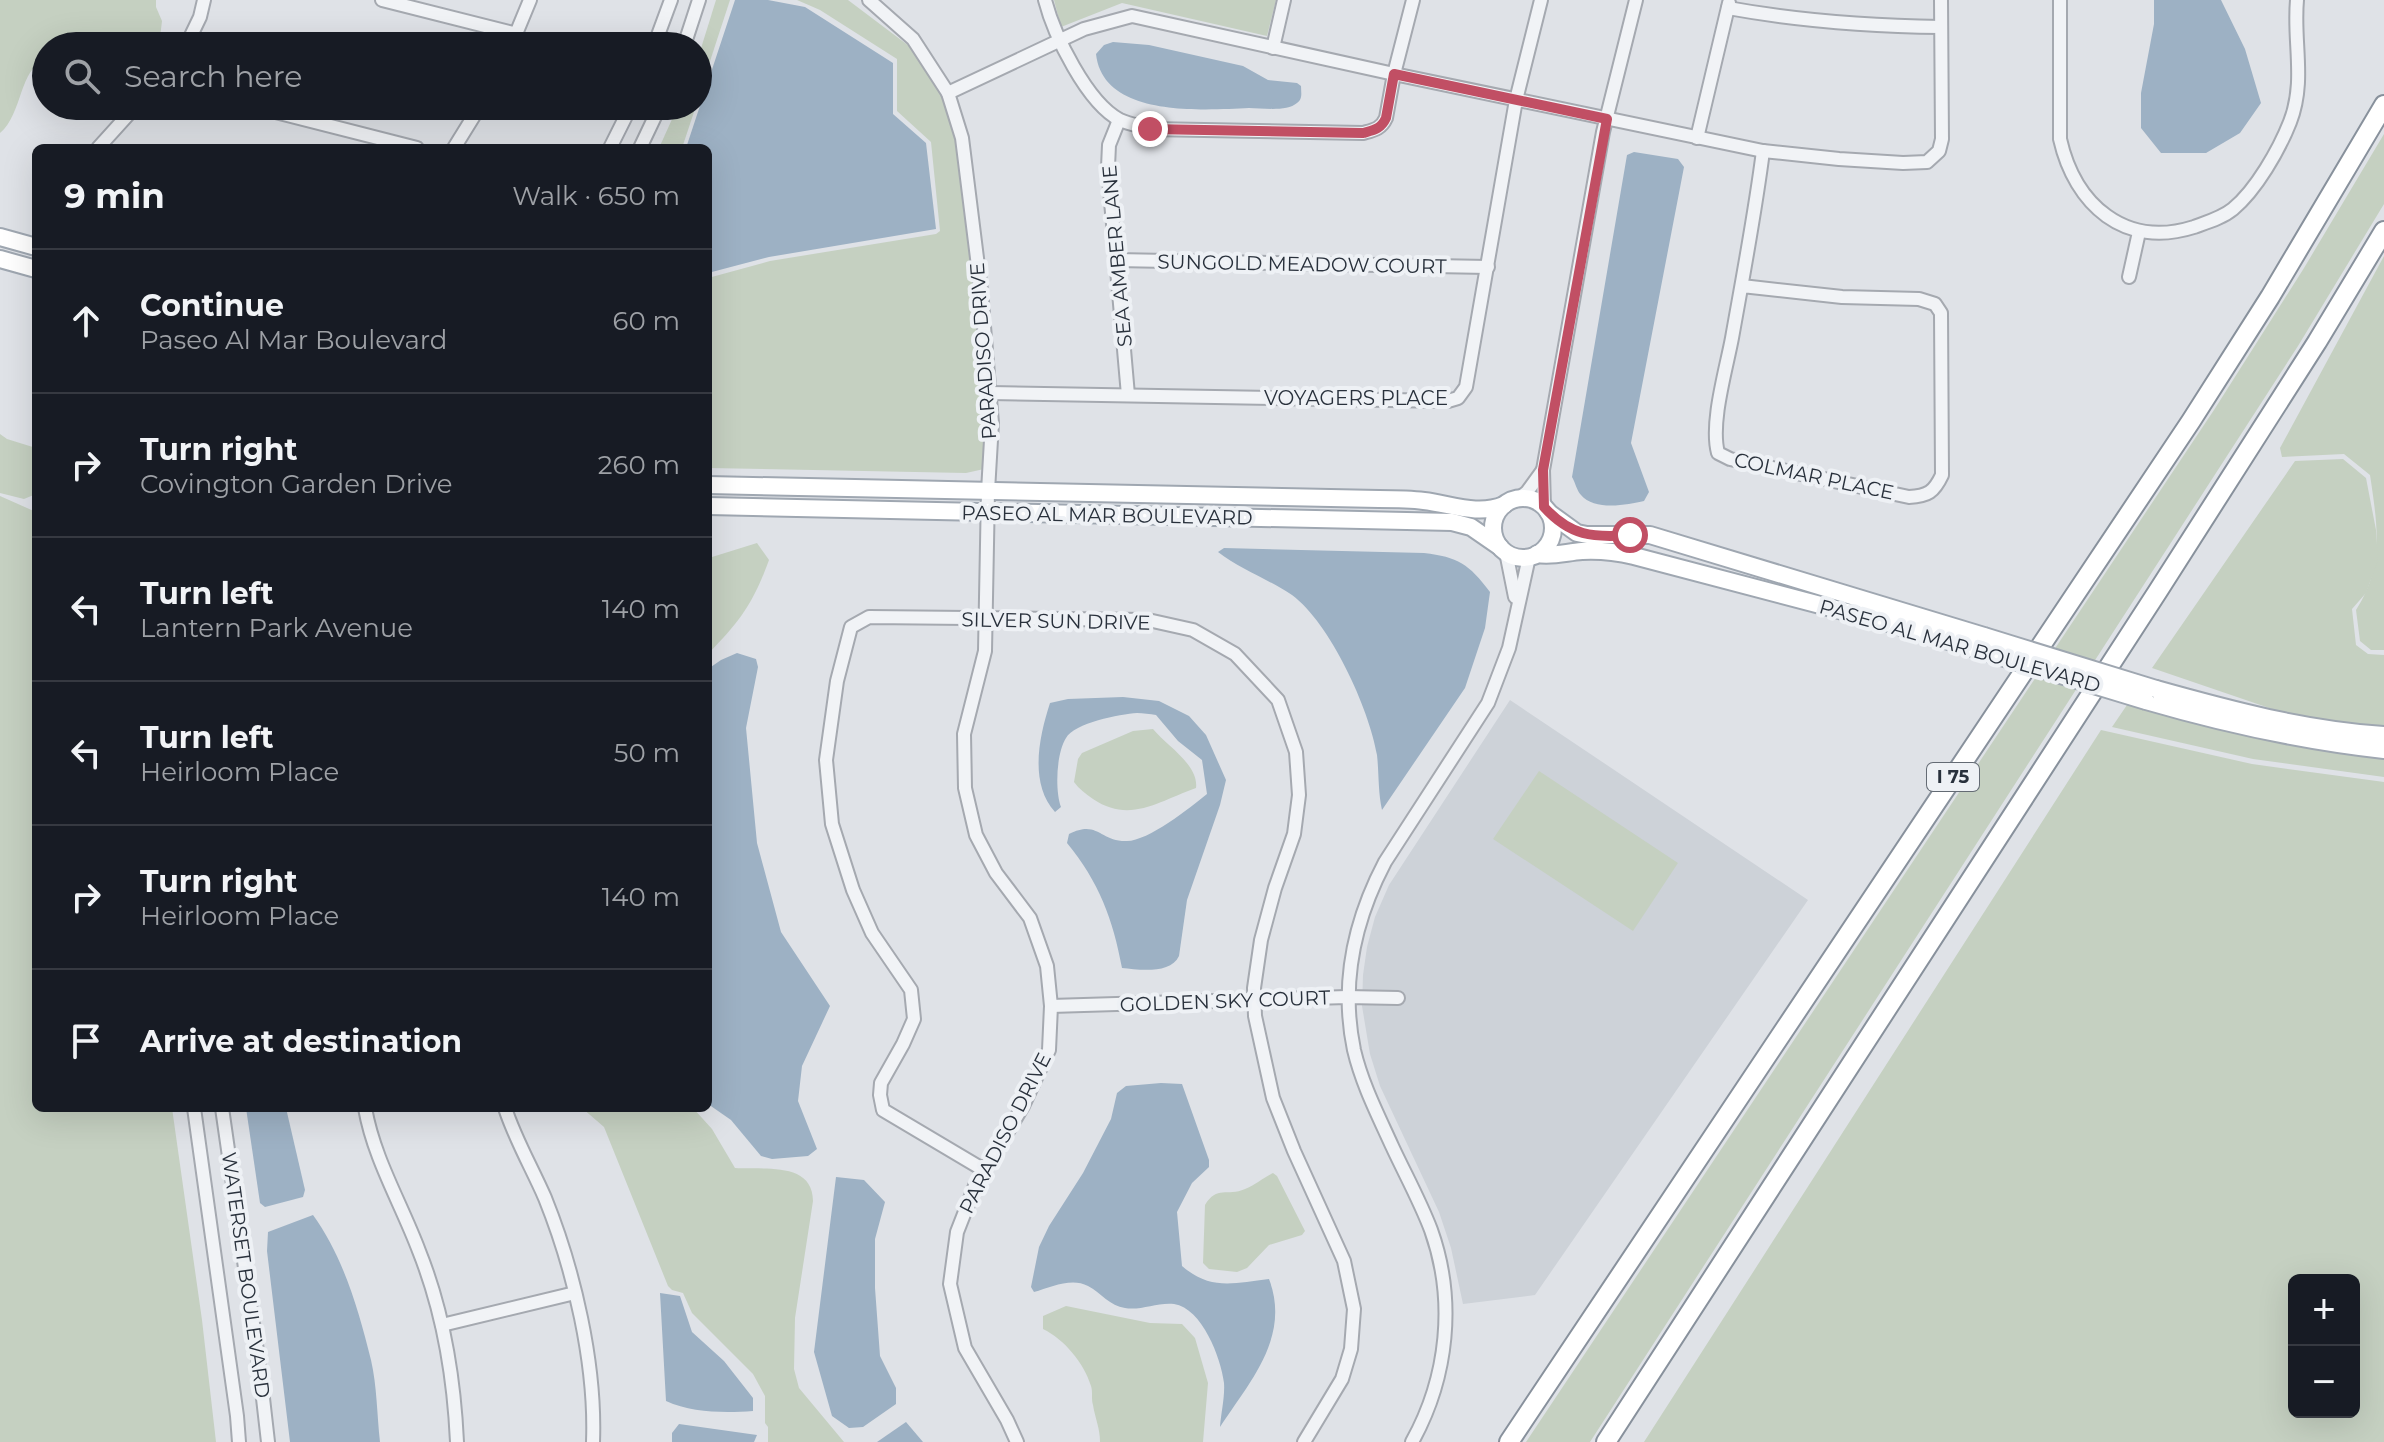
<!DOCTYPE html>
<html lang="en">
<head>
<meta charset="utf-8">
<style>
	body { margin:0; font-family:Montserrat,sans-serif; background:#20242c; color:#f1f3f6 }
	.controls { position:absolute; right:24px; bottom:24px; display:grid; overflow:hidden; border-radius:12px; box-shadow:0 8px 32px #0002 }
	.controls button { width:72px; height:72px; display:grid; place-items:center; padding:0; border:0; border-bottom:2px solid #363941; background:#171b24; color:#f1f3f6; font:40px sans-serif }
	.stop { position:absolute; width:24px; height:24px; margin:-18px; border:6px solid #c14f64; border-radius:50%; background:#fff }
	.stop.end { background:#c14f64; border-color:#fff; box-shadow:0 2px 8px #0008 }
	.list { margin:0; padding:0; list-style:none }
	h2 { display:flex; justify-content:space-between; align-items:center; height:104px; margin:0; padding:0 32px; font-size:34px }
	h2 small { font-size:26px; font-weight:400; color:#9ea1a6 }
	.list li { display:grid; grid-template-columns:52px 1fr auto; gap:24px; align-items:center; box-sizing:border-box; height:144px; padding:0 32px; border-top:2px solid #363941 }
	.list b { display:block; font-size:30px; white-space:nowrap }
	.list p { margin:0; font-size:26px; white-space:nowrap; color:#9ea1a6 }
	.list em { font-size:26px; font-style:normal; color:#9ea1a6 }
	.icon { flex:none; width:44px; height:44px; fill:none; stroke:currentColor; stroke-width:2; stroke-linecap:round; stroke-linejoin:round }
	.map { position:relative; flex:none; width:2384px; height:1442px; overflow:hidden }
	.search { position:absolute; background:#171b24; box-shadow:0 8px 32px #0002; left:32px; top:32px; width:680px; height:88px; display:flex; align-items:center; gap:20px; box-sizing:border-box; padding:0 28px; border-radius:44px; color:#9ea1a6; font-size:30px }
	.panel { position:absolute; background:#171b24; box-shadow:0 8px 32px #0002; left:32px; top:144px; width:680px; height:968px; border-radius:12px }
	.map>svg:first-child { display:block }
	.built { fill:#cdd2d8 }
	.green { fill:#c5d0c1; fill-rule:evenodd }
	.water { fill:#9db1c4 }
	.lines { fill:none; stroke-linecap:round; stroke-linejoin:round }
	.minor-casing { stroke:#a5a9b0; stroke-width:16 }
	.major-casing { stroke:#9fa7b1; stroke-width:20 }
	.highway-casing { stroke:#88919c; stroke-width:22 }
	.minor { stroke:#f1f3f6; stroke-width:12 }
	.major { stroke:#fff; stroke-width:16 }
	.highway { stroke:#fff; stroke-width:18 }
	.major-bridge-casing { stroke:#9fa7b1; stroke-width:20; stroke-linecap:butt }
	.major-bridge { stroke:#fff; stroke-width:16 }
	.route { stroke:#c14f64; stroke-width:10 }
	.labels { text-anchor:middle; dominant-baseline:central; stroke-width:8; stroke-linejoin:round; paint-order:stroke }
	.shield { fill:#eef1f5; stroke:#646b74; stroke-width:2 }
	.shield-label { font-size:18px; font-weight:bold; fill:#29313c }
	.street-label { font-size:20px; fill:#29313c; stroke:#eef1f5 }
</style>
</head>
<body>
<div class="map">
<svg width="2384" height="1442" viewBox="0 0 2384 1442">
	<rect width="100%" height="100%" fill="#dfe2e7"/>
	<path class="built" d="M1510 700 1808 900 1535 1295 1463 1304 1451 1248 1439 1212 1380 1086 1370 1054 1362 1006 1363 975 1367 947 1375 917 1389 885Z"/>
	<g class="green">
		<path d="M0 0H156V7L162 21 159 46H46V60C19 67 23 114 0 133Z"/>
		<path d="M716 0H730L698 98V58Z"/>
		<path d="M797 0H848L913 49 944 100 957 140 976 291 987 423 984 469 966 473 708 468V278L770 261 936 234 940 231 931 142 897 111V59L820 10Z"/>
		<path d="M1054 0H1276L1267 36 1122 3 1061 27Z"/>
		<path d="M678 106H696L682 148H659Z"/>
		<path d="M2384 134V204L2298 346 1590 1442H1526L2214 410 2304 268Z"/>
		<path d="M2384 256V650H2371L2360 641 2356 610C2384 567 2378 528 2370 475L2344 454 2282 457 2280 448Z"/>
		<path d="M0 434 7 439 36 448V494L24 499 0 493Z"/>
		<path d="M2343 459 2366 478 2376 530 2378 560 2366 593 2352 609 2356 645 2368 654 2384 655V729L2317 720 2278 711 2152 668 2295 461Z"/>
		<path d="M0 496 36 512V1108H172L202 1320 216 1442H0Z"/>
		<path d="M757 543 769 560C753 604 740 621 708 654V561L712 557Z"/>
		<path d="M2129 702 2238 733 2305 747 2384 758V777L2253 759 2112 727Z"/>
		<path d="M1153 729C1167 746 1199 765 1196 788 1159 801 1130 824 1093 799 1086 794 1079 789 1074 782L1078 759 1082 753 1133 731Z"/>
		<path d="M2101 730 2252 764 2384 782V1442H1644ZM2294 1280H2354V1412H2294Z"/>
		<path d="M1539 771 1678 863 1633 931 1493 839Z"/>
		<path d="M582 1108H693L712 1129 735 1168C763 1170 813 1161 813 1201L795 1318 794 1369 799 1388 844 1442H768V1427L765 1423V1396L753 1374 692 1313 683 1293 672 1290 668 1286 604 1127Z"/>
		<path d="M1273 1173 1277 1176 1305 1231 1302 1235 1269 1245 1247 1268 1237 1272 1209 1269 1203 1263 1205 1205C1217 1185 1227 1197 1245 1189 1255 1185 1263 1178 1273 1173Z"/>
		<path d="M1066 1306 1150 1323 1182 1324 1195 1338 1208 1383 1203 1442H1100C1100 1428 1095 1418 1093 1405 1091 1399 1093 1392 1091 1386 1084 1363 1064 1339 1043 1329V1316Z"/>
	</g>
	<g class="water">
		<path d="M735 0H768L805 7 893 63V114L926 143 936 229 769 257 708 273V148H686Z"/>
		<path d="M2154 0H2221L2245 49 2261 103 2240 133 2206 153H2161L2141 128V93L2154 24Z"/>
		<path d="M1113 42 1149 45 1243 66 1268 80 1297 83 1301 86C1301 93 1303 99 1297 103 1287 112 1262 108 1249 108 1202 110 1103 118 1096 54L1104 45Z"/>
		<path d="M1634 152 1678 159 1684 167 1631 443 1649 492 1644 501C1627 505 1594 511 1581 495 1577 491 1575 482 1572 477L1627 155Z"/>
		<path d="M1224 548 1424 553C1458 557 1469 564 1490 592L1485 628 1465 688 1382 810C1378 792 1379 773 1377 755 1369 708 1330 623 1292 595 1268 579 1240 569 1218 552Z"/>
		<path d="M737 653 756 659 758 667 746 728 757 843 781 932 830 1006 802 1066 798 1101 817 1149 808 1156 772 1159 761 1156 731 1120 708 1104V669L721 660Z"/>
		<path d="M1123 697 1159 701 1189 716 1206 735 1226 780 1220 805 1187 900 1179 956C1171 974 1140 970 1122 968 1113 919 1099 882 1067 843L1069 834C1098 819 1100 842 1127 841 1148 841 1190 808 1207 794L1202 760 1178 741 1156 715C1150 714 1143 713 1137 713 1120 714 1074 723 1066 738 1056 754 1055 791 1061 807L1055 812C1029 783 1039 737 1050 703L1068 699Z"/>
		<path d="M1161 1083 1182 1084 1209 1160V1167L1192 1183 1177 1212 1182 1266C1211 1291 1234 1283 1269 1279 1291 1337 1250 1381 1220 1427 1221 1413 1225 1397 1224 1383 1221 1358 1202 1308 1174 1304 1158 1302 1140 1311 1125 1308 1110 1306 1101 1293 1088 1286 1072 1277 1051 1287 1034 1292L1031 1287 1039 1247 1049 1226 1083 1173 1111 1119 1117 1093 1126 1086Z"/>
		<path d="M246 1108H286L305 1190 303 1197 265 1207 260 1203Z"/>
		<path d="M836 1177 864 1180 885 1202 875 1239V1288L880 1356 896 1388V1404L863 1427 849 1428 832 1416 814 1352Z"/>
		<path d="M313 1215C343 1256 359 1311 371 1360 377 1386 377 1415 380 1442H290L267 1251 268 1232Z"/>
		<path d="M660 1293 680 1296 692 1332 724 1361 753 1398V1411C725 1413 692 1413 666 1401Z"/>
		<path d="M906 1422 923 1442H877Z"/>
		<path d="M679 1424 757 1435 754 1442H672V1433Z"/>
	</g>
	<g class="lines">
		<defs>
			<g id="minor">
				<path d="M382 0 517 34"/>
				<path d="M869 0 913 39 948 93 962 138 981 290 992 423 988 491 985 651 964 734 965 788 976 835 996 873 1030 918 1047 966 1051 1006 1049 1050 1023 1106 975 1186 957 1232 950 1284 965 1348 1007 1420 1017 1442"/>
				<path d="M1045 0C1054 35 1087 103 1120 120 1129 124 1140 126 1150 129L1363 133C1374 130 1381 129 1386 118L1394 74 1413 0"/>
				<path d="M2060 0V139C2075 205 2125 249 2194 227 2208 222 2222 218 2233 209 2256 190 2279 150 2290 122 2306 81 2293 42 2297 0"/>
				<path d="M1728 8C1799 21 1869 26 1941 27"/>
				<path d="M186 46 200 17 204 0"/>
				<path d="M511 46 530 0"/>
				<path d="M654 46 671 0"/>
				<path d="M684 46 699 0"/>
				<path d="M1273 48 1284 0"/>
				<path d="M948 93 1084 29 1132 16 1394 74 1763 151 1839 159 1903 163 1927 162 1939 151 1942 139 1941 0"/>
				<path d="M252 106 417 148"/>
				<path d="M1119 120 1109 145 1108 167 1128 395"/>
				<path d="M1697 138 1729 3"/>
				<path d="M98 148 136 106"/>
				<path d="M454 148 480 106"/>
				<path d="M610 148 631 106"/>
				<path d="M640 148 660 106"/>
				<path d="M1116 260 1488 267"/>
				<path d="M2129 277 2139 232"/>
				<path d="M1742 286 1842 297 1919 299 1935 304 1941 313 1942 475C1934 492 1928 496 1909 497L1730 459 1718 453C1710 423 1726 370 1732 338 1743 276 1755 214 1763 151"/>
				<path d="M990 393 1448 401 1458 398 1466 387 1516 100 1541 0"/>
				<path d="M1518 499 1527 492 1543 470"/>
				<path d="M1544 507 1543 470 1603 132 1636 0"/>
				<path d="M1506 552 1515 597"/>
				<path d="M1051 1006 1347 997 1398 998"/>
				<path d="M194 1108 237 1416 239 1442"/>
				<path d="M222 1108 260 1372 268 1442"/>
				<path d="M365 1108C374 1159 401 1203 419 1251 443 1311 454 1377 457 1442"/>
				<path d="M505 1108C515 1139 532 1168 545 1198 574 1270 596 1364 593 1442"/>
				<path d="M984 1170 883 1110 880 1095 881 1083 903 1044 914 1019 911 990 872 933 853 890 832 824 826 760 837 681 851 627 869 617 1148 620 1193 630 1235 654 1278 700 1296 752 1299 795 1294 834 1275 888 1261 940 1254 988 1255 1016 1273 1098 1294 1151 1344 1261 1354 1309 1351 1349 1342 1379 1304 1442"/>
				<path d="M442 1325 575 1293"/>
				<path d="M1412 1442C1448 1377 1456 1300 1431 1230 1420 1201 1405 1174 1392 1146 1378 1115 1362 1084 1354 1050 1340 983 1354 921 1385 862L1488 703 1509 648 1529 557"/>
			</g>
			<g id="major">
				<path d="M0 237 36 247"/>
				<path d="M0 259 36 269"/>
				<path d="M708 485 1379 499C1394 499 1409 499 1424 501 1451 504 1477 516 1504 505"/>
				<circle cx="1523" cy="528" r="30"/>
				<path d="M708 506 1452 522 1471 527 1500 547"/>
				<path d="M1548 512 1577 533 1587 535H1650L1984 636"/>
				<path d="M1537 554C1552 557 1567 552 1582 551 1600 550 1617 552 1634 556L1885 622 1975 649"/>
				<path d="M2156 689C2231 710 2306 730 2384 735"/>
				<path d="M2146 701C2225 724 2302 741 2384 750"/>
			</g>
			<g id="highway">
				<path d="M1509 1442 2191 421 2270 297 2384 105"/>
				<path d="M1606 1442 2158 591 2317 342 2384 231"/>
			</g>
		</defs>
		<use href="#minor" class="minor-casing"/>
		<use href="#major" class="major-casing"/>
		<use href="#highway" class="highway-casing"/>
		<use href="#minor" class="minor"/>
		<use href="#major" class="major"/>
		<use href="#highway" class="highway"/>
		<defs>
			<g id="major-bridge">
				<path d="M1984 636 2156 689"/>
				<path d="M1975 649 2146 701"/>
			</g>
		</defs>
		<use href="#major-bridge" class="major-bridge-casing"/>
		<use href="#major-bridge" class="major-bridge"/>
	</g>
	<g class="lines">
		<path class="route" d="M1150 129 1363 133C1374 130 1381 129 1386 118L1394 74 1607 119 1543 470 1544 507C1570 536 1593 538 1630 535"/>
	</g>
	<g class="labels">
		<rect class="shield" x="1927" y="763" width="52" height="28" rx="6"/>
		<g class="shield-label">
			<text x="1953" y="777">I 75</text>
		</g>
		<g class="street-label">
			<text transform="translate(1117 256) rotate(-95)">SEA AMBER LANE</text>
			<text transform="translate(1302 264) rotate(1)">SUNGOLD MEADOW COURT</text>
			<text transform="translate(983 351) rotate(-94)">PARADISO DRIVE</text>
			<text x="1356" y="398">VOYAGERS PLACE</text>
			<text transform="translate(1814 476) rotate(12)">COLMAR PLACE</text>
			<text transform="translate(1107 515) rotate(1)">PASEO AL MAR BOULEVARD</text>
			<text transform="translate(1056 621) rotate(1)">SILVER SUN DRIVE</text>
			<text transform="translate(1960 646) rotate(16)">PASEO AL MAR BOULEVARD</text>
			<text transform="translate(1225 1001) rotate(-2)">GOLDEN SKY COURT</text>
			<text transform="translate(1005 1133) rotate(-63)">PARADISO DRIVE</text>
			<text transform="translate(246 1275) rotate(82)">WATERSET BOULEVARD</text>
		</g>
	</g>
</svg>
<div class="controls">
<button>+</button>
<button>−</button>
</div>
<div class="stop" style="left:1630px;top:535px"></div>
<div class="stop end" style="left:1150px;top:129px"></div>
<div class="search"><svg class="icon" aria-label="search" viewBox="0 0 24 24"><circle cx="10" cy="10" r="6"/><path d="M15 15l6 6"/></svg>Search here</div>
<section class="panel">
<h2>9 min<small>Walk · 650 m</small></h2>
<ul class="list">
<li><svg class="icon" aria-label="ahead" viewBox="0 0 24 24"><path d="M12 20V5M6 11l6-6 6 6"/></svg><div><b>Continue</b><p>Paseo Al Mar Boulevard</p></div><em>60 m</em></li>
<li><svg class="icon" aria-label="right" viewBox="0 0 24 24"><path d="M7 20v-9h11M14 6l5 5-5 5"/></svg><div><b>Turn right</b><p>Covington Garden Drive</p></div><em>260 m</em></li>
<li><svg class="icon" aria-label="left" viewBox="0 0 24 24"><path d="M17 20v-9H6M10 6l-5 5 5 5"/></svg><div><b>Turn left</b><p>Lantern Park Avenue</p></div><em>140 m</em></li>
<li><svg class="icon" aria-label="left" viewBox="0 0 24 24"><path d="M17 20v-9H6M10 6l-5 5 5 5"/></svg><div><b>Turn left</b><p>Heirloom Place</p></div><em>50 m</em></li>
<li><svg class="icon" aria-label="right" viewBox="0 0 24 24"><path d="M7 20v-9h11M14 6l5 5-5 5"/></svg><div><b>Turn right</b><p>Heirloom Place</p></div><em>140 m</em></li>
<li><svg class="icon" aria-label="arrive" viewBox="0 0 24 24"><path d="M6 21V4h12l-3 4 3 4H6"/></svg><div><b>Arrive at destination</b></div></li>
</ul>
</section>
</div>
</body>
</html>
